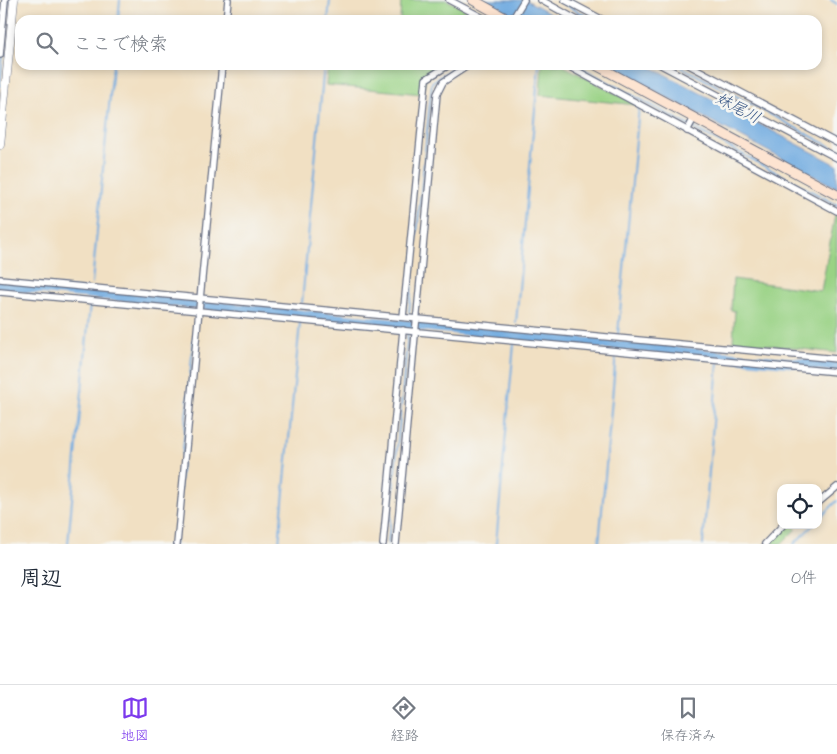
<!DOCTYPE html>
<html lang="ja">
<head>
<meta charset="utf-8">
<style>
	body { margin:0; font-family:"Architects Daughter","Klee One",sans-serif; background:#f2f2f3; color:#1f2937 }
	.controls { position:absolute; right:15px; bottom:15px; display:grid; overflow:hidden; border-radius:10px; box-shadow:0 2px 8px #0003 }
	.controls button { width:45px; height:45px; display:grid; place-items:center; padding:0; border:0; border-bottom:1px solid #e0e1e3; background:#fff; color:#1f2937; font:25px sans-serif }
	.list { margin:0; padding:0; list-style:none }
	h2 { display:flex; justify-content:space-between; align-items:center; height:65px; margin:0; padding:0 20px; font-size:21px }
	h2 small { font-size:16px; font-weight:400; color:#747a83 }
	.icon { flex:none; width:28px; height:28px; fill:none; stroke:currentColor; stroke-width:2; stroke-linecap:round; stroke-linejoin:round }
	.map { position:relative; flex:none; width:837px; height:544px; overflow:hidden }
	.search { position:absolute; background:#fff; box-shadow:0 2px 8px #0003; left:15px; right:15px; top:15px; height:55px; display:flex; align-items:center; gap:12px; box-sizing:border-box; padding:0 18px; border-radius:15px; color:#747a83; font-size:19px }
	.sheet { height:140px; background:#fff }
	nav { display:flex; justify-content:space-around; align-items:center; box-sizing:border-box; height:70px; border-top:1px solid #e0e1e3; background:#fff; font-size:14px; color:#747a83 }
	nav a { display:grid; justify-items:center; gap:2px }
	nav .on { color:#7c3aed }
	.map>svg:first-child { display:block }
	.green { fill:#99d284; stroke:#5a8071 }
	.water { fill:#70aae0; stroke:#466c9f }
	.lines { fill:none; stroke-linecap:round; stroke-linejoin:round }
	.stream { stroke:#70aae0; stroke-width:2 }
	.river { stroke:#70aae0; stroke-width:10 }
	.minor-casing { stroke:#666d81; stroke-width:8 }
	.tertiary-casing { stroke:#666d81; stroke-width:9 }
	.secondary-casing { stroke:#666d81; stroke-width:11 }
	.minor { stroke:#fff; stroke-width:5.5 }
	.tertiary { stroke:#fff; stroke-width:8 }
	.secondary { stroke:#fde4d1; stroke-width:9 }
	.labels { text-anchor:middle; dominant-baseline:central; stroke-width:5; stroke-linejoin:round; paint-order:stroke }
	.water-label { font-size:16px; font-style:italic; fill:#355485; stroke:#f6f6f2 }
</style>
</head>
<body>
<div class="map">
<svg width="837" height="544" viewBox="0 0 837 544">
	<rect width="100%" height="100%" fill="#f6f6f2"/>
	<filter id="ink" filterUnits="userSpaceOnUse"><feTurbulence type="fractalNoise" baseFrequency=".02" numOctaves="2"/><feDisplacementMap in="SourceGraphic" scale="10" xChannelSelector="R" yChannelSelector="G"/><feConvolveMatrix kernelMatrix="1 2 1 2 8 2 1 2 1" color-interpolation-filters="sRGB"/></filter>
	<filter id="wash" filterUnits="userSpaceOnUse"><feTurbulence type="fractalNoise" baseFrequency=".0096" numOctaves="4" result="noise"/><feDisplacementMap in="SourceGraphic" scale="20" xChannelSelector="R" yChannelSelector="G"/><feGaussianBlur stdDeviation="1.12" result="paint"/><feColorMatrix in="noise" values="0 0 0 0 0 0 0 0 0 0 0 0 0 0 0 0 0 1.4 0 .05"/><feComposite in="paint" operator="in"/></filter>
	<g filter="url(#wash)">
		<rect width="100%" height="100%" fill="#f1e0c3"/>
		<g class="green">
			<path d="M401 0H447L485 20H400Z"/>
			<path d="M328 65H445L426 77 422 94 326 85Z"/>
			<path d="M542 65H562L637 105 540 95Z"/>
			<path d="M835 215 837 216V353L733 341 735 311 731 310 733 279 821 291Z"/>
			<path d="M787 525H792L796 529 781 544H768Z"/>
		</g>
		<g class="water">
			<path d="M485 0H526L563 20H522Z"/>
			<path d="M606 65H647L837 165V188Z"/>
		</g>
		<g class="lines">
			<g class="stream">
				<path d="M457 0 494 20"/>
				<path d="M557 0 594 20"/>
				<path d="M831 0 837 4"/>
				<path d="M118 20 120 0"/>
				<path d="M328 20 330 0"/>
				<path d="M576 65 837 205"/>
				<path d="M678 65 837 150"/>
				<path d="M0 87 8 0"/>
				<path d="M92 283 113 65"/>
				<path d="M91 297 92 292"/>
				<path d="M302 303 324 65"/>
				<path d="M409 313 432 82 458 65"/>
				<path d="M516 323 539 65"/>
				<path d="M618 334 639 107"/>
				<path d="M514 338 515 333"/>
				<path d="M617 348V343"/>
				<path d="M818 520 837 501"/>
				<path d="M68 544 90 303"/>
				<path d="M174 544 194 335"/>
				<path d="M279 544 301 312"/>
				<path d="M388 544 409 322"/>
				<path d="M496 544 514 344"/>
				<path d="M599 544 616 354"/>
				<path d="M703 544 718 363"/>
				<path d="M794 544 813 525"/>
			</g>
			<path class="river" d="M0 285 837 367"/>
		</g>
	</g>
	<g filter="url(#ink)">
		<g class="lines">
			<defs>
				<g id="minor">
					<path d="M449 0 487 20"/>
					<path d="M541 0 577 20"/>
					<path d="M565 0 603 20"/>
					<path d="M226 20 228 0"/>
					<path d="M512 20 524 0"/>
					<path d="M0 55 5 0"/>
					<path d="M566 65 837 211"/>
					<path d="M661 65 837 158"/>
					<path d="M689 65 837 143"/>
					<path d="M687 131 694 118"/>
					<path d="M0 279 837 359"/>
					<path d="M0 292 837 372"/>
					<path d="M403 317 426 79 449 65"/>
					<path d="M818 503 837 487"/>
					<path d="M177 544 222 65"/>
					<path d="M383 544 403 330"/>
					<path d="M396 544 437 94 443 82 469 65"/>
					<path d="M765 544 783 525"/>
				</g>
				<path id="tertiary" d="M0 145 14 0"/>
				<g id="secondary">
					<path d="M473 0 509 20"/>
					<path d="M596 65 837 195"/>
				</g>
			</defs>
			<use href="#minor" class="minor-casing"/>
			<use href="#tertiary" class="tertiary-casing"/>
			<use href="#secondary" class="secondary-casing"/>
			<use href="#minor" class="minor"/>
			<use href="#tertiary" class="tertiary"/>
			<use href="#secondary" class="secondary"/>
		</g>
	</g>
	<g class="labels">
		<g class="water-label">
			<text transform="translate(738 108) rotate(28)">妹尾川</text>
		</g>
	</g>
</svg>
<div class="controls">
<button><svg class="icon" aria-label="locate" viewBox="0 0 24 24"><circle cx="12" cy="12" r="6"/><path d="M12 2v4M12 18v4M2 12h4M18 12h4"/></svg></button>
</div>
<div class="search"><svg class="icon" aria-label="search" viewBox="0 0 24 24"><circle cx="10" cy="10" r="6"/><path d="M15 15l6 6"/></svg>ここで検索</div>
</div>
<section class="sheet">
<h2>周辺<small>0件</small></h2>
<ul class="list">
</ul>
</section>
<nav>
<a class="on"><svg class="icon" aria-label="map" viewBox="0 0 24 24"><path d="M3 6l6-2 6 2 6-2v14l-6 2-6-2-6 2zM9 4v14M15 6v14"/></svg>地図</a>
<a><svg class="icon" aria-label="directions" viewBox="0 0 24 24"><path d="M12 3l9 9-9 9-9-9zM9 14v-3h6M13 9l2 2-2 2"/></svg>経路</a>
<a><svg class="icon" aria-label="saved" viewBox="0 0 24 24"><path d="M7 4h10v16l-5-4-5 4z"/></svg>保存済み</a>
</nav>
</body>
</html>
